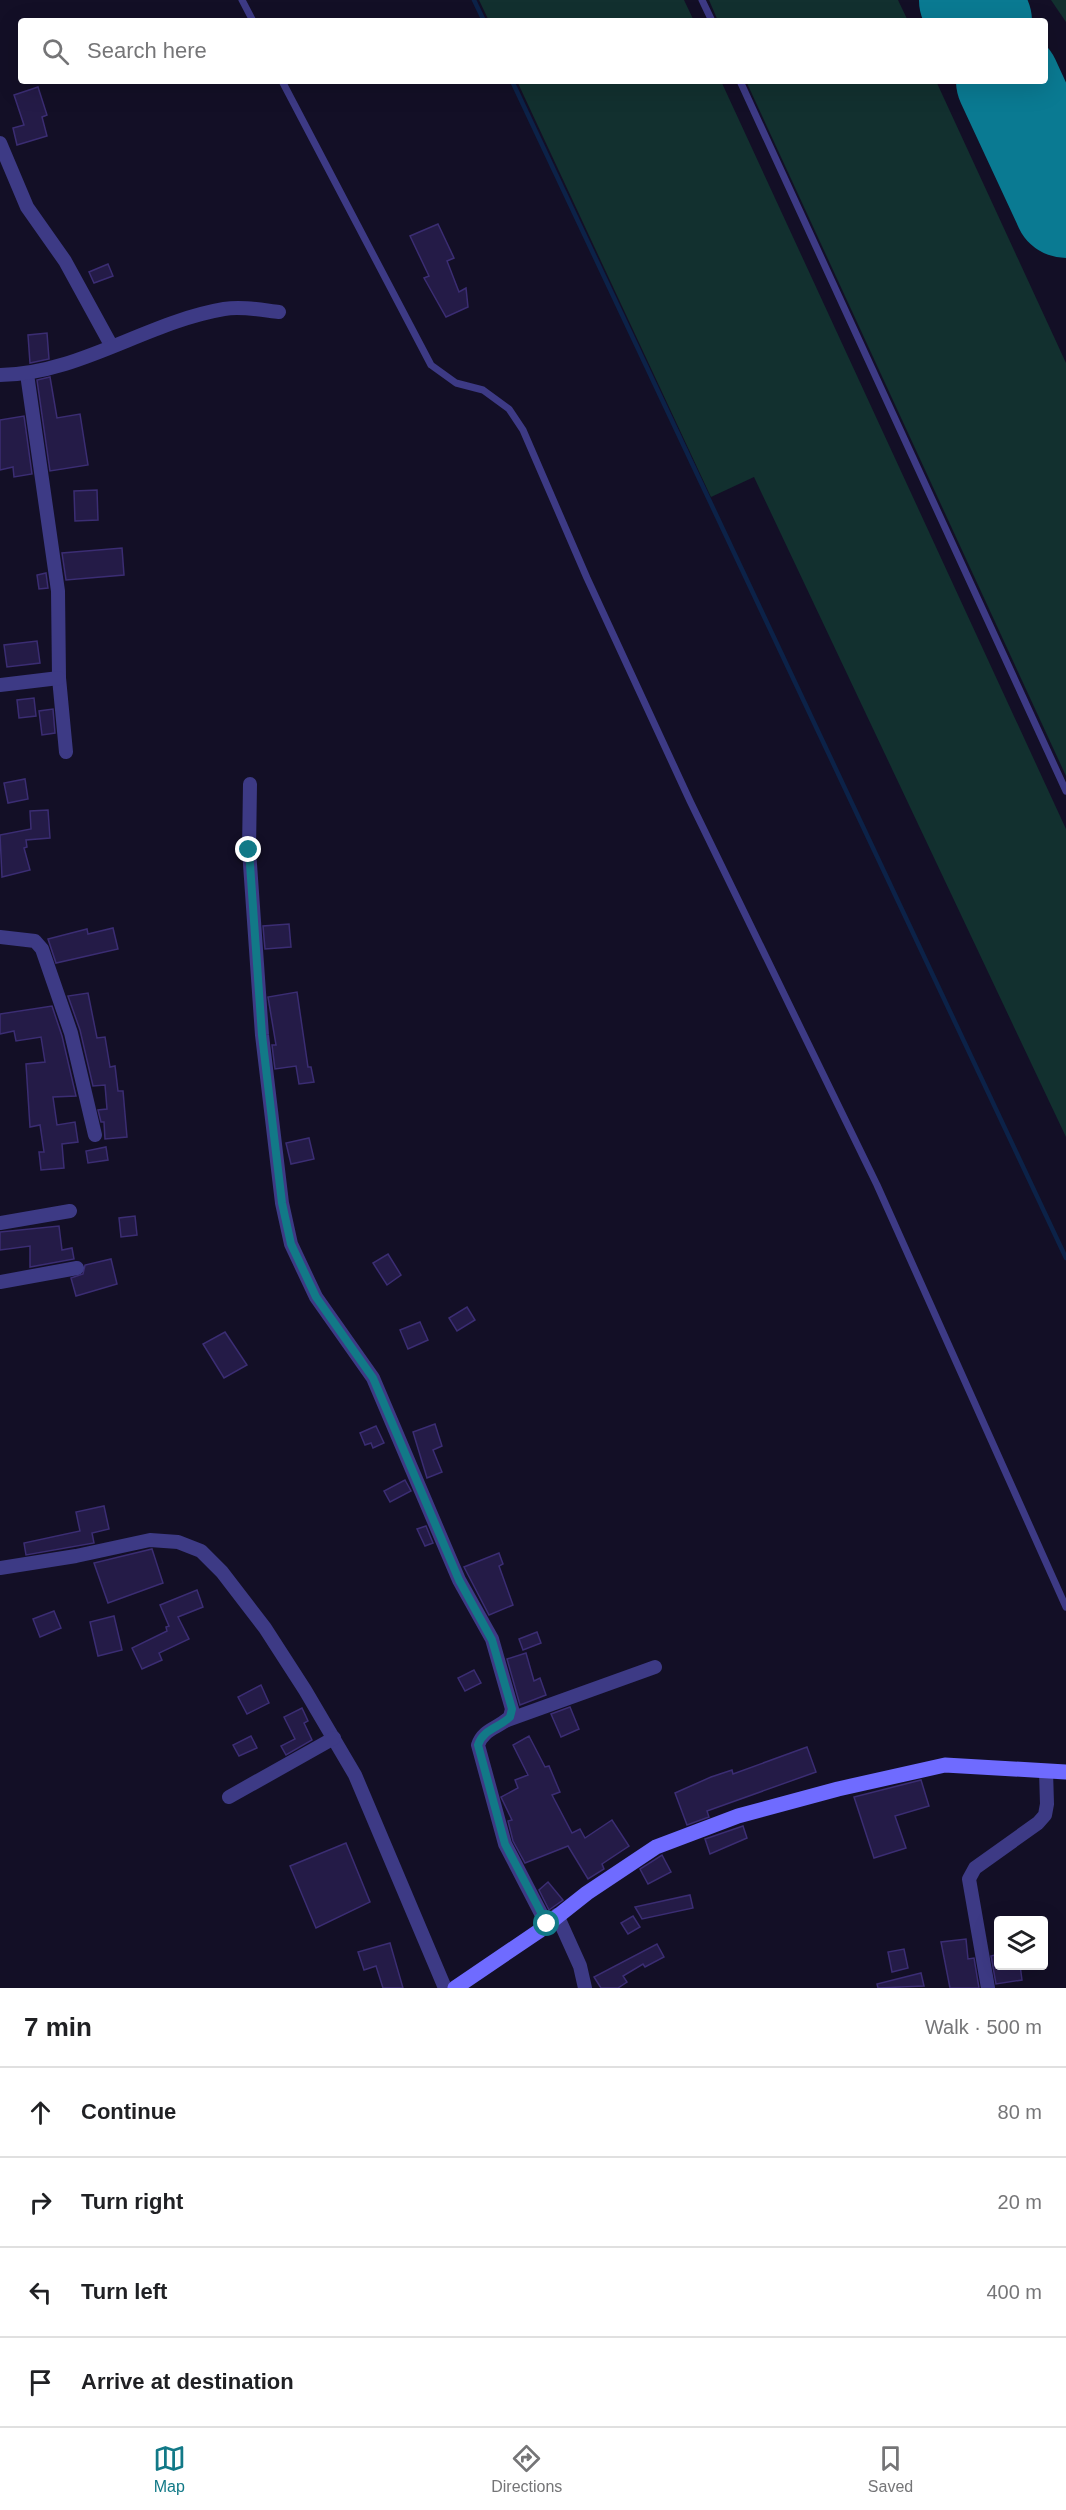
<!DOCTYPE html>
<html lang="en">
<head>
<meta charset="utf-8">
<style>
	body { margin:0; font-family:Helvetica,sans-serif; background:#f6f6f6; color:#202124 }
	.controls { position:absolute; right:18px; bottom:18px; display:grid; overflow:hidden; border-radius:6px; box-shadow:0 6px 24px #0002 }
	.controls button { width:54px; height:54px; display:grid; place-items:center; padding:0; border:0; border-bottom:2px solid #e0e0e0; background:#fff; color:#202124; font:30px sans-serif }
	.stop { position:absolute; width:18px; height:18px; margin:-14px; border:4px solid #127987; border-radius:50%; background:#fff }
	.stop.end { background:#127987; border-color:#fff; box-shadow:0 2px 6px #0008 }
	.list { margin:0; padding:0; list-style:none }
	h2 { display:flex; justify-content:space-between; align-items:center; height:78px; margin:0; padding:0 24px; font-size:26px }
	h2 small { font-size:20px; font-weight:400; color:#757577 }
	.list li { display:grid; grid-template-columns:39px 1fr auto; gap:18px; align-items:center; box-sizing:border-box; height:90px; padding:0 24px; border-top:2px solid #e0e0e0 }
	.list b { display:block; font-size:22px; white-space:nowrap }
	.list em { font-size:20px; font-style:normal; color:#757577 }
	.icon { flex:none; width:33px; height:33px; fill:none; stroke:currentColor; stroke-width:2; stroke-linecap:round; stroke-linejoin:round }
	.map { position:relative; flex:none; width:1066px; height:1988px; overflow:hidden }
	.search { position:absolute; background:#fff; box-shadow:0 6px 24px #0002; left:18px; right:18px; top:18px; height:66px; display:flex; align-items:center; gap:15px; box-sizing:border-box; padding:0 21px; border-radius:6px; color:#757577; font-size:22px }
	.sheet { height:438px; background:#fff }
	nav { display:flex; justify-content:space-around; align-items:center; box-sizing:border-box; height:84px; border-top:2px solid #e0e0e0; background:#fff; font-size:16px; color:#757577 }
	nav a { display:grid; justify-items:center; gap:3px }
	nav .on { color:#127987 }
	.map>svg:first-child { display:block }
	.green { fill:#12302f }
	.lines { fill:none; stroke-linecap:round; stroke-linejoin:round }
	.stream { stroke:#0c2248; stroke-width:4.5 }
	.runway { stroke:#0a7a92; stroke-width:104 }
	.building { fill:#241b47; stroke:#3b2d73; stroke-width:1.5 }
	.lane { stroke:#3d3a85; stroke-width:7 }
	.street { stroke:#3d3a85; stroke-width:14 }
	.secondary { stroke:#6f6bff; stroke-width:15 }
	.route { stroke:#127987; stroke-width:8 }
</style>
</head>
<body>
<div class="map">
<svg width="1066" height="1988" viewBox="0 0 1066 1988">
	<rect width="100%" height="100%" fill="#130f26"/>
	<g class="green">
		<path d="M479 0H684L694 21H489Z"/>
		<path d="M709 0H898L908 21H718Z"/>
		<path d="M1051 0H1066V22Z"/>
		<path d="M517 81H721L1066 829V1137L754 477 711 497Z"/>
		<path d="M746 81H936L1066 363V776Z"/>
	</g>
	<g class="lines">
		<g class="stream">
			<path d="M474 0 484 21"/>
			<path d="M512 81 1066 1258"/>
		</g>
		<g class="runway">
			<path d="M971 0 980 21"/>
			<path d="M1008 81 1066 206"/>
		</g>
	</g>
	<g class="building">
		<path d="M38 87 47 115 42 117 47 136 17 145 13 128 24 125 14 95Z"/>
		<path d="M438 224 454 258 447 261 459 292 466 288 468 307 446 317 424 278 429 276 410 236Z"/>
		<path d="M108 264 113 276 94 283 89 272Z"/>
		<path d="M47 333 49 359 30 363 28 335Z"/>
		<path d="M50 377 57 418 80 414 88 465 50 471 37 380Z"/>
		<path d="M24 416 32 474 14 477 13 467 0 470V420Z"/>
		<path d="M97 490 98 520 75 521 74 491Z"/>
		<path d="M122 548 124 575 66 580 62 553Z"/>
		<path d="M46 573 48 588 39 589 37 575Z"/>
		<path d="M37 641 40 663 7 667 4 645Z"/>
		<path d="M34 698 36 716 19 718 17 700Z"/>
		<path d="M53 709 55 733 42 735 39 711Z"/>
		<path d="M25 779 28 799 8 803 4 783Z"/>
		<path d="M48 810 50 838 26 840 27 847 24 848 30 870 2 877 0 835 31 829 30 811Z"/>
		<path d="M289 924 291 947 265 949 263 926Z"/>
		<path d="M113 928 118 949 56 963 48 939 87 929 88 934Z"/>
		<path d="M297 992 308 1067H311L314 1082 299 1084 296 1066 275 1069 272 1045H276L268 997Z"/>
		<path d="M88 993 97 1038 105 1037 110 1067 115 1066 118 1091H123L127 1137 105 1139 104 1122H101L98 1110 107 1109 105 1085 93 1086 80 1030 68 996Z"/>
		<path d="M52 1006 62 1036 76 1096 53 1097 57 1125 75 1122 78 1142 62 1144 64 1168 41 1170 39 1152H44L40 1125 30 1127 26 1064 45 1062 41 1037 16 1041 14 1031 0 1034V1014Z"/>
		<path d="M309 1138 314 1159 291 1164 286 1143Z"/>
		<path d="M106 1147 108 1160 88 1163 86 1151Z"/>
		<path d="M135 1216 137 1235 121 1237 119 1218Z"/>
		<path d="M59 1226 62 1250 72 1248 74 1259 30 1267V1246L0 1250V1232Z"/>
		<path d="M388 1254 401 1275 387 1285 373 1263Z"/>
		<path d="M111 1259 117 1284 76 1296 71 1278 83 1274 85 1265Z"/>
		<path d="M467 1307 475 1320 457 1331 449 1318Z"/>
		<path d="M420 1322 428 1340 408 1349 400 1330Z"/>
		<path d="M225 1332 247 1365 224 1378 203 1344Z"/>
		<path d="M435 1424 442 1446 433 1450 442 1472 427 1478 413 1432Z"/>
		<path d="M376 1426 384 1443 373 1448 371 1443 365 1445 360 1433Z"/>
		<path d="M405 1480 411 1491 390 1502 384 1491Z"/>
		<path d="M104 1506 109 1529 92 1533 94 1543 26 1555 24 1543 80 1531 76 1512Z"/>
		<path d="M426 1526 433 1543 425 1546 417 1529Z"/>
		<path d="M152 1549 163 1583 108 1603 94 1563Z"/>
		<path d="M499 1553 503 1564 499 1566 513 1605 489 1615 464 1567Z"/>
		<path d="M197 1590 203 1607 178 1617 189 1639 159 1653 162 1660 142 1669 132 1648 167 1631 166 1627 169 1626 160 1605Z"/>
		<path d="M54 1611 61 1628 40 1637 33 1619Z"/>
		<path d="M114 1616 122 1650 98 1656 90 1622Z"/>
		<path d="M537 1632 541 1643 523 1650 519 1639Z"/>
		<path d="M526 1653 534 1681 540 1678 546 1695 520 1705 507 1659Z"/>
		<path d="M474 1670 481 1683 465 1691 458 1678Z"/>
		<path d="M261 1685 269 1703 247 1714 238 1697Z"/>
		<path d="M570 1707 579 1729 561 1737 551 1714Z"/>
		<path d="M302 1708 308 1721 304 1723 312 1740 286 1755 281 1746 295 1739 284 1717Z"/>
		<path d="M251 1736 257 1748 239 1756 233 1745Z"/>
		<path d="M529 1736 545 1767 549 1766 560 1792 552 1795 572 1833 580 1829 585 1838 612 1820 629 1846 602 1864 604 1869 588 1879 568 1846 525 1863 513 1841 508 1821 512 1820 501 1797 518 1788 515 1780 528 1775 513 1745Z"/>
		<path d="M807 1747 816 1772 707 1811 709 1817 687 1825 675 1793 711 1777 732 1770 733 1774Z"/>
		<path d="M921 1780 929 1806 895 1816 906 1848 874 1858 854 1797Z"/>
		<path d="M743 1826 747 1838 710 1854 705 1839Z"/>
		<path d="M346 1843 370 1902 316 1928 290 1866Z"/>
		<path d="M662 1855 671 1872 648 1884 640 1869Z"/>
		<path d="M548 1882 563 1900 549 1910 539 1890Z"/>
		<path d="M690 1895 693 1908 642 1919 635 1907Z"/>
		<path d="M633 1916 640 1927 628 1934 621 1923Z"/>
		<path d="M966 1939 968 1959 974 1958 979 1988H950L941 1942Z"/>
		<path d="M390 1943 403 1988H383L376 1966 364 1970 358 1952Z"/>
		<path d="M657 1944 664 1957 645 1967 643 1964 623 1976 627 1982 618 1988H601L594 1977Z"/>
		<path d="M904 1949 908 1968 892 1972 888 1952Z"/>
		<path d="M999 1954V1965H1020L1022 1980 996 1984 991 1956Z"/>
		<path d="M921 1973 924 1986 878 1988 877 1984Z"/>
	</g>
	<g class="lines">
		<g class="lane">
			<path d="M242 0 253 21"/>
			<path d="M702 0 712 21"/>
			<path d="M282 81 431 365 456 383 483 390 509 409 523 430 587 578 690 801 877 1185 1066 1607"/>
			<path d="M740 81 1066 791"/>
		</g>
		<g class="street">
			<path d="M0 143 27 207 65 261 111 345"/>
			<path d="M27 374 58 591 59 678 66 752"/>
			<path d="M0 375C79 374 147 322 224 309 242 306 262 310 279 312"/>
			<path d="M0 685 59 678"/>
			<path d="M250 784 249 850 262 1035 282 1203 291 1244 316 1297 373 1378 459 1580 492 1639 512 1709 510 1717C499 1728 483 1729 478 1745L505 1844 547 1925"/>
			<path d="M0 937 35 941 42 949 71 1033 95 1135"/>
			<path d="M0 1223 70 1211"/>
			<path d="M0 1282 77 1268"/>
			<path d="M0 1568 76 1556 150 1540 178 1542 201 1551 222 1572 265 1628 305 1690 355 1775 445 1988"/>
			<path d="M505 1721 655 1667"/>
			<path d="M229 1797 334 1738"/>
			<path d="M557 1915 580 1966 585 1988"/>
			<path d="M988 1988 969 1879 975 1868 1038 1823 1045 1815 1047 1804 1046 1771"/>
		</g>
		<path class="secondary" d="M455 1988 539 1931 587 1893 656 1847 738 1816 838 1789 945 1765 1066 1772"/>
	</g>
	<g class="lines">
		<path class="route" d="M249 850 262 1035 282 1203 291 1244 316 1297 373 1378 459 1580 492 1640 512 1709 510 1717C499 1728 483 1729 478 1745L505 1844 547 1924"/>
	</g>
</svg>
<div class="controls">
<button><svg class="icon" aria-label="layers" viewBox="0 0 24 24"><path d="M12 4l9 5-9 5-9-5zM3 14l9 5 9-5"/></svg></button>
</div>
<div class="stop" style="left:547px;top:1924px"></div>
<div class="stop end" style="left:249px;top:850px"></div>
<div class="search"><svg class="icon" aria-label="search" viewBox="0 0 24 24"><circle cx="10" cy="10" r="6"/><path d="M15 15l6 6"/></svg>Search here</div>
</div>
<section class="sheet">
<h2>7 min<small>Walk · 500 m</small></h2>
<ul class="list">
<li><svg class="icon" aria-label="ahead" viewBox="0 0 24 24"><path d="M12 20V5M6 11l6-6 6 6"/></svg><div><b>Continue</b></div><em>80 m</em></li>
<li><svg class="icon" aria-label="right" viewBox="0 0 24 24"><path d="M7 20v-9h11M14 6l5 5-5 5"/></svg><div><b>Turn right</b></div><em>20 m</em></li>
<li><svg class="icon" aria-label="left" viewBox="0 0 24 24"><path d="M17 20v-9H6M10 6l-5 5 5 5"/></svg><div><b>Turn left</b></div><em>400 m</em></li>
<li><svg class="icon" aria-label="arrive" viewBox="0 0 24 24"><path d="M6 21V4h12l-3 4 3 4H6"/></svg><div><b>Arrive at destination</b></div></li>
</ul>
</section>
<nav>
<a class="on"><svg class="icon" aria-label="map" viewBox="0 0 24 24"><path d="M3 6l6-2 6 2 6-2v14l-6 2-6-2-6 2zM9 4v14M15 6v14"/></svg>Map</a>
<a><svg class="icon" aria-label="directions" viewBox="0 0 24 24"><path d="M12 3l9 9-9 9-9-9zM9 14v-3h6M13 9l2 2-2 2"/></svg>Directions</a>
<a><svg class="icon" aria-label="saved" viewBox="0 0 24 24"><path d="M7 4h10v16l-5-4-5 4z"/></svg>Saved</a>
</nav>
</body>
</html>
